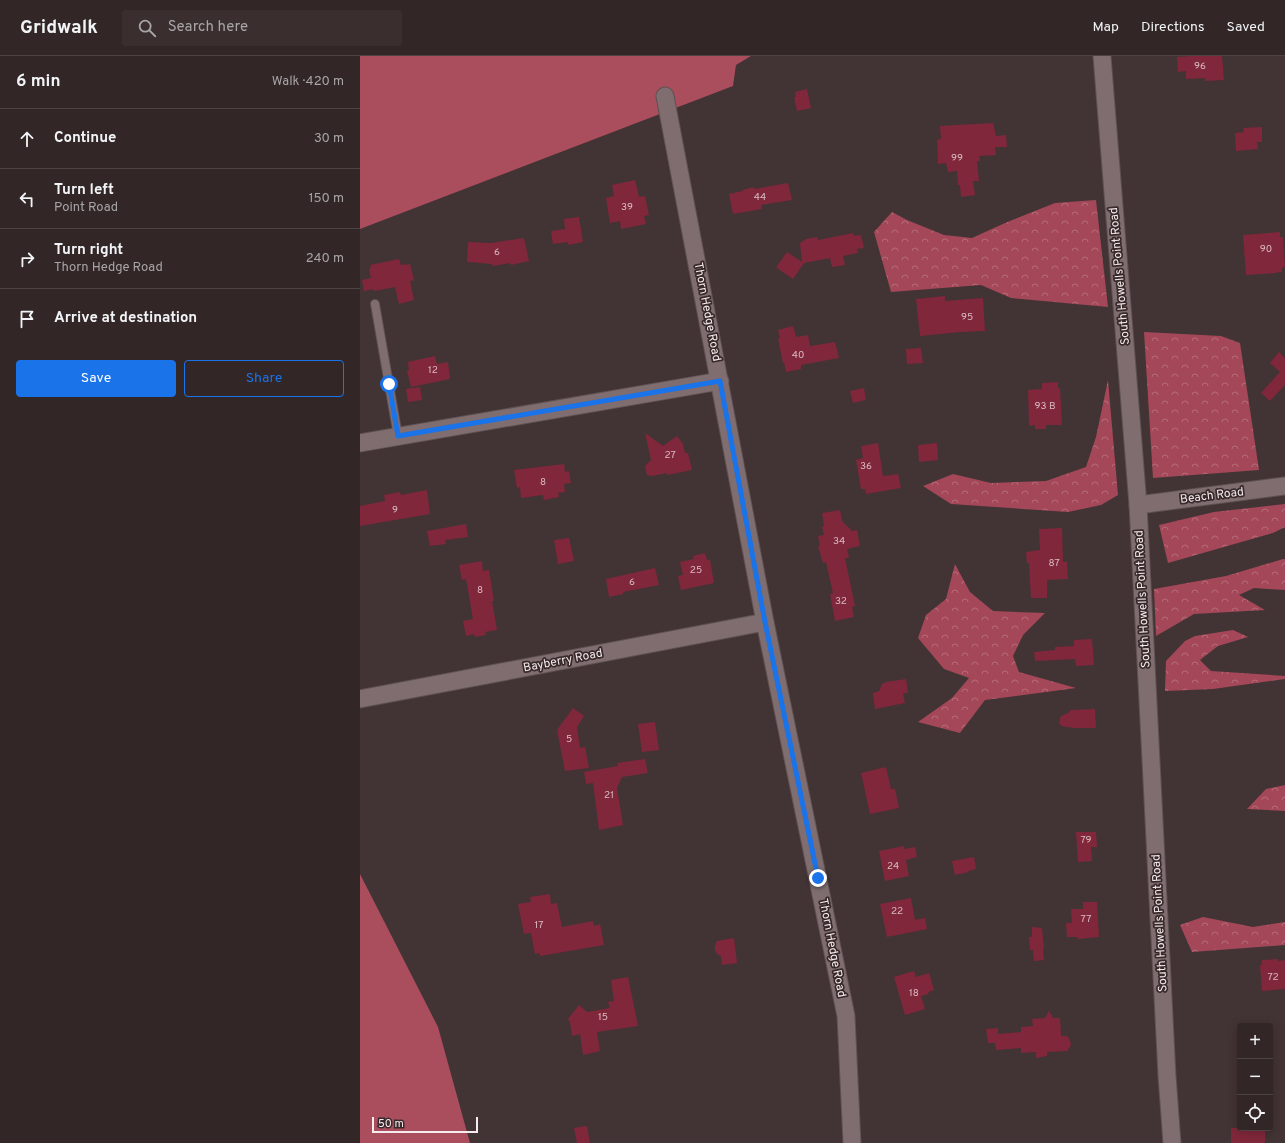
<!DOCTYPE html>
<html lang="en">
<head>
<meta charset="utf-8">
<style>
	body { margin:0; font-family:Overpass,sans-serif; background:#3a2e2f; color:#f1f3f6 }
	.controls { position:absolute; right:12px; bottom:12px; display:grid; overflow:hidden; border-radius:4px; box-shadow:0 2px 10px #0003 }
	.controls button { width:36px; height:36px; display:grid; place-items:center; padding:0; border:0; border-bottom:1px solid #4d4344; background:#322627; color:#f1f3f6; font:20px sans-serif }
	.scale { position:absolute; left:12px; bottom:10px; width:106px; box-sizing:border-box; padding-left:4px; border:2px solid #f6eced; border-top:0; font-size:11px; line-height:14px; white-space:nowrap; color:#f6eced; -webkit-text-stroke:3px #38292a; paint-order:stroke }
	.stop { position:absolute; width:12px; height:12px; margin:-9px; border:3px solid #1a73e8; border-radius:50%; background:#fff }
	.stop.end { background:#1a73e8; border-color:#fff; box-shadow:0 1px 4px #0008 }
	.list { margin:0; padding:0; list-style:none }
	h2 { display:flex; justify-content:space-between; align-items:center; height:52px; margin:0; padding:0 16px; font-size:17px }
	h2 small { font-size:13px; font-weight:400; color:#a8a5a7 }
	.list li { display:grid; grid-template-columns:26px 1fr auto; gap:12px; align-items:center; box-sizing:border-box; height:60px; padding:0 16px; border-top:1px solid #4d4344 }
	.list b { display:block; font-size:15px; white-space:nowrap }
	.list p { margin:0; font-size:13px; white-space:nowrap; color:#a8a5a7 }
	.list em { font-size:13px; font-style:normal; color:#a8a5a7 }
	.actions { display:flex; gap:8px; padding:12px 16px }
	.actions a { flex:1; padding:9px 0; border:1px solid #1a73e8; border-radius:4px; text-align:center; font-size:14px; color:#1a73e8 }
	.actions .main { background:#1a73e8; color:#fff }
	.icon { flex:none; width:22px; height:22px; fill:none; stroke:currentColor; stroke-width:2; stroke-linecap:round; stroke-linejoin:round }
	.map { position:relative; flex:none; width:925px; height:1087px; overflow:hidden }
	header { display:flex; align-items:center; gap:24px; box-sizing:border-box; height:56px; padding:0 20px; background:#322627; border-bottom:1px solid #4d4344 }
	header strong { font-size:19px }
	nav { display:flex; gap:22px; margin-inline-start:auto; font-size:14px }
	.search { width:280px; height:36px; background:#3a2e2f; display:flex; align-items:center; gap:10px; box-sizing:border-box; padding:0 14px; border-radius:4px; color:#a8a5a7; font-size:15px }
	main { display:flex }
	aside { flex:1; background:#322627 }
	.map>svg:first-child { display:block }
	.forest { fill:url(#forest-crowns) }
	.water { fill:#aa4d5d }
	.building { fill:#81273b }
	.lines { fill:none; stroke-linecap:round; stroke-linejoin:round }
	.service-casing { stroke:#5e5152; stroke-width:10 }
	.minor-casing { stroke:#5e5152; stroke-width:19 }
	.service { stroke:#7f6d6f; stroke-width:8 }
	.minor { stroke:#7f6d6f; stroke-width:17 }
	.route { stroke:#1a73e8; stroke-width:5 }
	.labels { text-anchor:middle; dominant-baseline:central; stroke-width:3.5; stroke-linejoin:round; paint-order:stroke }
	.number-label { font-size:10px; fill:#d9bbc0 }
	.street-label { font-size:12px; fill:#f6eced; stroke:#38292a }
</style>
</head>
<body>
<header>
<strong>Gridwalk</strong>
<div class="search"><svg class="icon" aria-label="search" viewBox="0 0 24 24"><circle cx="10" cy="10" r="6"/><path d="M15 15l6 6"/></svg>Search here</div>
<nav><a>Map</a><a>Directions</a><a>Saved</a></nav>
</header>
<main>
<aside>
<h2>6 min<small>Walk · 420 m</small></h2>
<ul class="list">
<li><svg class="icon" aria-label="ahead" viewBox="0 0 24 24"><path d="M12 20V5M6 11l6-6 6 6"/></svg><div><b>Continue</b></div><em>30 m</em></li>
<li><svg class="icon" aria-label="left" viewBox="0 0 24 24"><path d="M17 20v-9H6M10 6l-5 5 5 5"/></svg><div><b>Turn left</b><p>Point Road</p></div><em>150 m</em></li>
<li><svg class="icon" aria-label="right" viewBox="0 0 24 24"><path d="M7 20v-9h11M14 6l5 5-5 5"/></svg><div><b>Turn right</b><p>Thorn Hedge Road</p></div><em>240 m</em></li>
<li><svg class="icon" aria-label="arrive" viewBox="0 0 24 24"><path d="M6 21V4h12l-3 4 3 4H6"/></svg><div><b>Arrive at destination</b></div></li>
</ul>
<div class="actions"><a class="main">Save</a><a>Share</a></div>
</aside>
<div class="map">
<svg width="925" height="1087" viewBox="0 0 925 1087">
	<defs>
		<pattern id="forest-crowns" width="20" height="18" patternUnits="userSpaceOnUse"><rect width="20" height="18" fill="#a44758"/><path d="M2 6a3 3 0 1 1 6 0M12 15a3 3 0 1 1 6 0" fill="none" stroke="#b66b78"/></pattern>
	</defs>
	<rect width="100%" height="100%" fill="#423334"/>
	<g class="forest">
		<path d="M736 144 748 251 651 242 621 229 531 236 514 176 532 156 547 164 584 179 612 182 645 167 695 147Z"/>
		<path d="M784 276 861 280 880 287 899 414 793 422Z"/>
		<path d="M748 324 758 439 741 449 708 456 591 448 563 430 593 418 631 427 686 425 726 411 736 381Z"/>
		<path d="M925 448V471L913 477 808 507 799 469 854 456Z"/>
		<path d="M923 503H925V534L894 532 879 539 905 554 834 558 796 580 794 533 866 520Z"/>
		<path d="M595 508 610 536 633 555 685 557 663 579 653 600 659 616 716 632 625 644 600 677 558 666 592 642 609 622 584 613 558 582 566 559 586 543Z"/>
		<path d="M873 574 888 581 858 590 840 604 851 615 925 620V623L853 633 805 635 806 605 825 585 835 580Z"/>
		<path d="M925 729V755L887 753 906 733Z"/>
		<path d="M843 861 893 871 925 866V889L832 896 820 869Z"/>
	</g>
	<g class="water">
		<path d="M0 0H391L376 9 373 30 0 173Z"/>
		<path d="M0 818 78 971 110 1087H0Z"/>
	</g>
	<g class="building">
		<path d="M831 0H862L864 24 845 25V22L826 23V15L818 16 817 1Z"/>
		<path d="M447 33 451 52 437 55 434 41H436L435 36Z"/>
		<path d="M633 67 636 80 646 79 647 91H635L636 99 619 100 620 105H617L619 125H613L615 139 601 141 600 129H598L597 115 588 116 586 107 578 108 577 84 581 83 580 70Z"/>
		<path d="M902 71V86H897L898 93 876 95 875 77 884 76 883 72Z"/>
		<path d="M275 124 279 141 285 140 289 159 284 160 286 168 261 173 260 165 250 167 246 142 254 140 252 129Z"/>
		<path d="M428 127 432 144 401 149 402 153 373 158 369 138 383 135 382 134 394 131V133Z"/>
		<path d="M219 161 223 186 208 189V186L193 188 191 175 205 173 204 163Z"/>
		<path d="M920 176V181H923L925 211 922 212V216H917V217L886 219 883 179Z"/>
		<path d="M493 177 494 180 501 179 504 192 497 193 498 197 483 200 485 209 472 211 470 202 444 207 433 223 417 212V210L427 196 442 206 440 187 446 183 457 181 458 184Z"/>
		<path d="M164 182 169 205 151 209 150 207 133 210 132 208 107 206 108 186 131 187Z"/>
		<path d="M39 203 41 209 50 208 54 224 50 225 54 244 39 248 35 231 14 235 13 233 4 235 2 224 11 222 9 213 11 212 10 209Z"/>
		<path d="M585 240V245L623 242 625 275 600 276 560 280 556 243Z"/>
		<path d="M433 270 436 281 448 279 450 290 475 286 479 302 441 309V313L426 316 424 307H423L418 283 420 282 418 274Z"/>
		<path d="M561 292 563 307 547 308 546 293Z"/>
		<path d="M919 296 925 302V329L910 345 901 337 920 316 910 307Z"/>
		<path d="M75 300 77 308 88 306 90 323 51 331 47 315 49 314 48 306Z"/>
		<path d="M698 326V332H700L702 369H686V373H675V369L669 370 668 334 682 333V327Z"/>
		<path d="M60 331 62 344 48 346 46 333Z"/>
		<path d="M504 332 506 344 493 347 490 335Z"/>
		<path d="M285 377 303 390 317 380 323 388 325 397H328L332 414 307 419V417L293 420 287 419 285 410 291 404Z"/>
		<path d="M518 387 523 420 538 418 541 432 506 438 505 433H501L496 404 503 402 501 390Z"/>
		<path d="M577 387 578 404 559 406 558 389Z"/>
		<path d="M204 408 205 416 209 415 211 427 204 428 205 436 198 437 199 441 184 444 183 439 161 442 160 431 157 432 154 414Z"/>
		<path d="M67 434 70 458 0 470V450L25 445 24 439 40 436 41 439Z"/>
		<path d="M480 454 482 465 492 475 497 474 500 490 487 493 489 502H485L495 550 492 551 494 561 475 565 470 538 473 537 466 506 463 507 458 490H460L458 480 464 479 462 471 464 470 462 457Z"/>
		<path d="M106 468 108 481 85 484 86 488 70 490 67 475Z"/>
		<path d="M702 472 703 506H707L708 523 687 524V542H671L669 507 667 508 666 496 680 494 679 473Z"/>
		<path d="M209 482 214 505 198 508 194 484Z"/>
		<path d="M345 497 347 504H350L354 527 321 534 318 520 323 519 320 506 334 503 333 500Z"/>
		<path d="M122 505 123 515 129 514 134 545H132L137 574 125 576 126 579 115 581 114 578 106 580 103 565 113 563 106 523 102 524 99 509Z"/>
		<path d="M295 512 299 529 263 536V538L249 541 246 523Z"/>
		<path d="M732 583 734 609 716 610 715 603 675 605 674 596 695 594V591L714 590V584Z"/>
		<path d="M546 623 548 637H543L545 647 515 653 513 637 519 635 522 628 526 626Z"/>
		<path d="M213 652 224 660 217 671 220 692 225 691 229 712 205 715 197 674Z"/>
		<path d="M735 653 736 672H714L701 670 699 666 701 660 710 656V654Z"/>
		<path d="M295 666 299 694 282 696 278 668Z"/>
		<path d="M285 703 288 717 262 721 257 732 263 769 239 774 233 727 226 728 224 716 258 710 257 707Z"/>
		<path d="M526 711 531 733H535L539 752 510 758 501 717Z"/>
		<path d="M716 776H736L737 791H731L732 805 718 806Z"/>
		<path d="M544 790V793L555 791 557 801 546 804 549 820 525 825 519 795Z"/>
		<path d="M614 801 616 813 608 815 609 816 595 819 592 805Z"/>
		<path d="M190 838 191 848 197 847 202 871 233 865 234 870 240 868 244 889 180 900V897L175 898 171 877 164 878 158 848 171 846 170 841Z"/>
		<path d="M551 842 555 864 565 862 567 873 527 881 520 848Z"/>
		<path d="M723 846H737L739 881 718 883V881H707L706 867H712L711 853H723Z"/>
		<path d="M672 871 682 872 684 893H683L684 904 674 905 673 894H670L669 881H672Z"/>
		<path d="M374 882 377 907 362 909 361 900 357 898 355 894V889L357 885Z"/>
		<path d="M918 903V905L925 904V933L902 935 900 909H902V904Z"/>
		<path d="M554 915 556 921 569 917 574 934 568 936 569 938 561 940 565 953 545 959 534 921Z"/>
		<path d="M268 921 278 970 237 976 240 995 223 999 220 978 212 980 210 966 208 963 219 949 227 956 250 952 248 946 254 945 251 924Z"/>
		<path d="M689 955 693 962H700L701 980H707L710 984 711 989 707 995 687 996V1000L676 1002V996L661 997V992L636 994 635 987H628L626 973 638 972V978L661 976V971L673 970 672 963 685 962Z"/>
		<path d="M227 1070 230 1087H217L214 1072Z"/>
		<rect x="871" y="1072" width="34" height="15"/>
	</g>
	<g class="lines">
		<defs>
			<path id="service" d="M15 248 38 380"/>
			<g id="minor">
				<path d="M742 0 778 449 807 1020 812 1087"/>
				<path d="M305 40 405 566 486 960 492 1087"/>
				<path d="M0 387 360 325"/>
				<path d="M778 449 925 430"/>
				<path d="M0 643 405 566"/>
			</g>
		</defs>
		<use href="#service" class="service-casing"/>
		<use href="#minor" class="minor-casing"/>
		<use href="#service" class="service"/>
		<use href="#minor" class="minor"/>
	</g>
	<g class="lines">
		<path class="route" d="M29 328 38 380 360 325 405 566 458 822"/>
	</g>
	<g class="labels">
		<g class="number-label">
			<text x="840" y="10">96</text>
			<text x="597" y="102">99</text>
			<text x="400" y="141">44</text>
			<text x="267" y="151">39</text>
			<text x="906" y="193">90</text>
			<text x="137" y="196">6</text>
			<text x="607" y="261">95</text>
			<text x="438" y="299">40</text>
			<text x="73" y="314">12</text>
			<text x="685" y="350">93 B</text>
			<text x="310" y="399">27</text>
			<text x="506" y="410">36</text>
			<text x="183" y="426">8</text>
			<text x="35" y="454">9</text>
			<text x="479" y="485">34</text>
			<text x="694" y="507">87</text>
			<text x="336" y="514">25</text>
			<text x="272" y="526">6</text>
			<text x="120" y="534">8</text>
			<text x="481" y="545">32</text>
			<text x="209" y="683">5</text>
			<text x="249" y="739">21</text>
			<text x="726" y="784">79</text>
			<text x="533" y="810">24</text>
			<text x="537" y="855">22</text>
			<text x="726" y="863">77</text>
			<text x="179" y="869">17</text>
			<text x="913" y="921">72</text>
			<text x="554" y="937">18</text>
			<text x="243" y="961">15</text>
		</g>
		<g class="street-label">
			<text transform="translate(760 220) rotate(-95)">South Howells Point Road</text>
			<text transform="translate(347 256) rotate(79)">Thorn Hedge Road</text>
			<text transform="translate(852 440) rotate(-7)">Beach Road</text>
			<text transform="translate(783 543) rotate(-93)">South Howells Point Road</text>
			<text transform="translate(203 605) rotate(-11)">Bayberry Road</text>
			<text transform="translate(800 867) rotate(-93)">South Howells Point Road</text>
			<text transform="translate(472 892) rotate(79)">Thorn Hedge Road</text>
		</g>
	</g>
</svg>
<div class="controls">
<button>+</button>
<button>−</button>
<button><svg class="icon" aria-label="locate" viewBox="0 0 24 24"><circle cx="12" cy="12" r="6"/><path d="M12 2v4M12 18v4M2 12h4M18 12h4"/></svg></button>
</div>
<div class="scale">50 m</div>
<div class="stop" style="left:29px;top:328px"></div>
<div class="stop end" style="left:458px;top:822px"></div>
</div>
</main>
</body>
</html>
